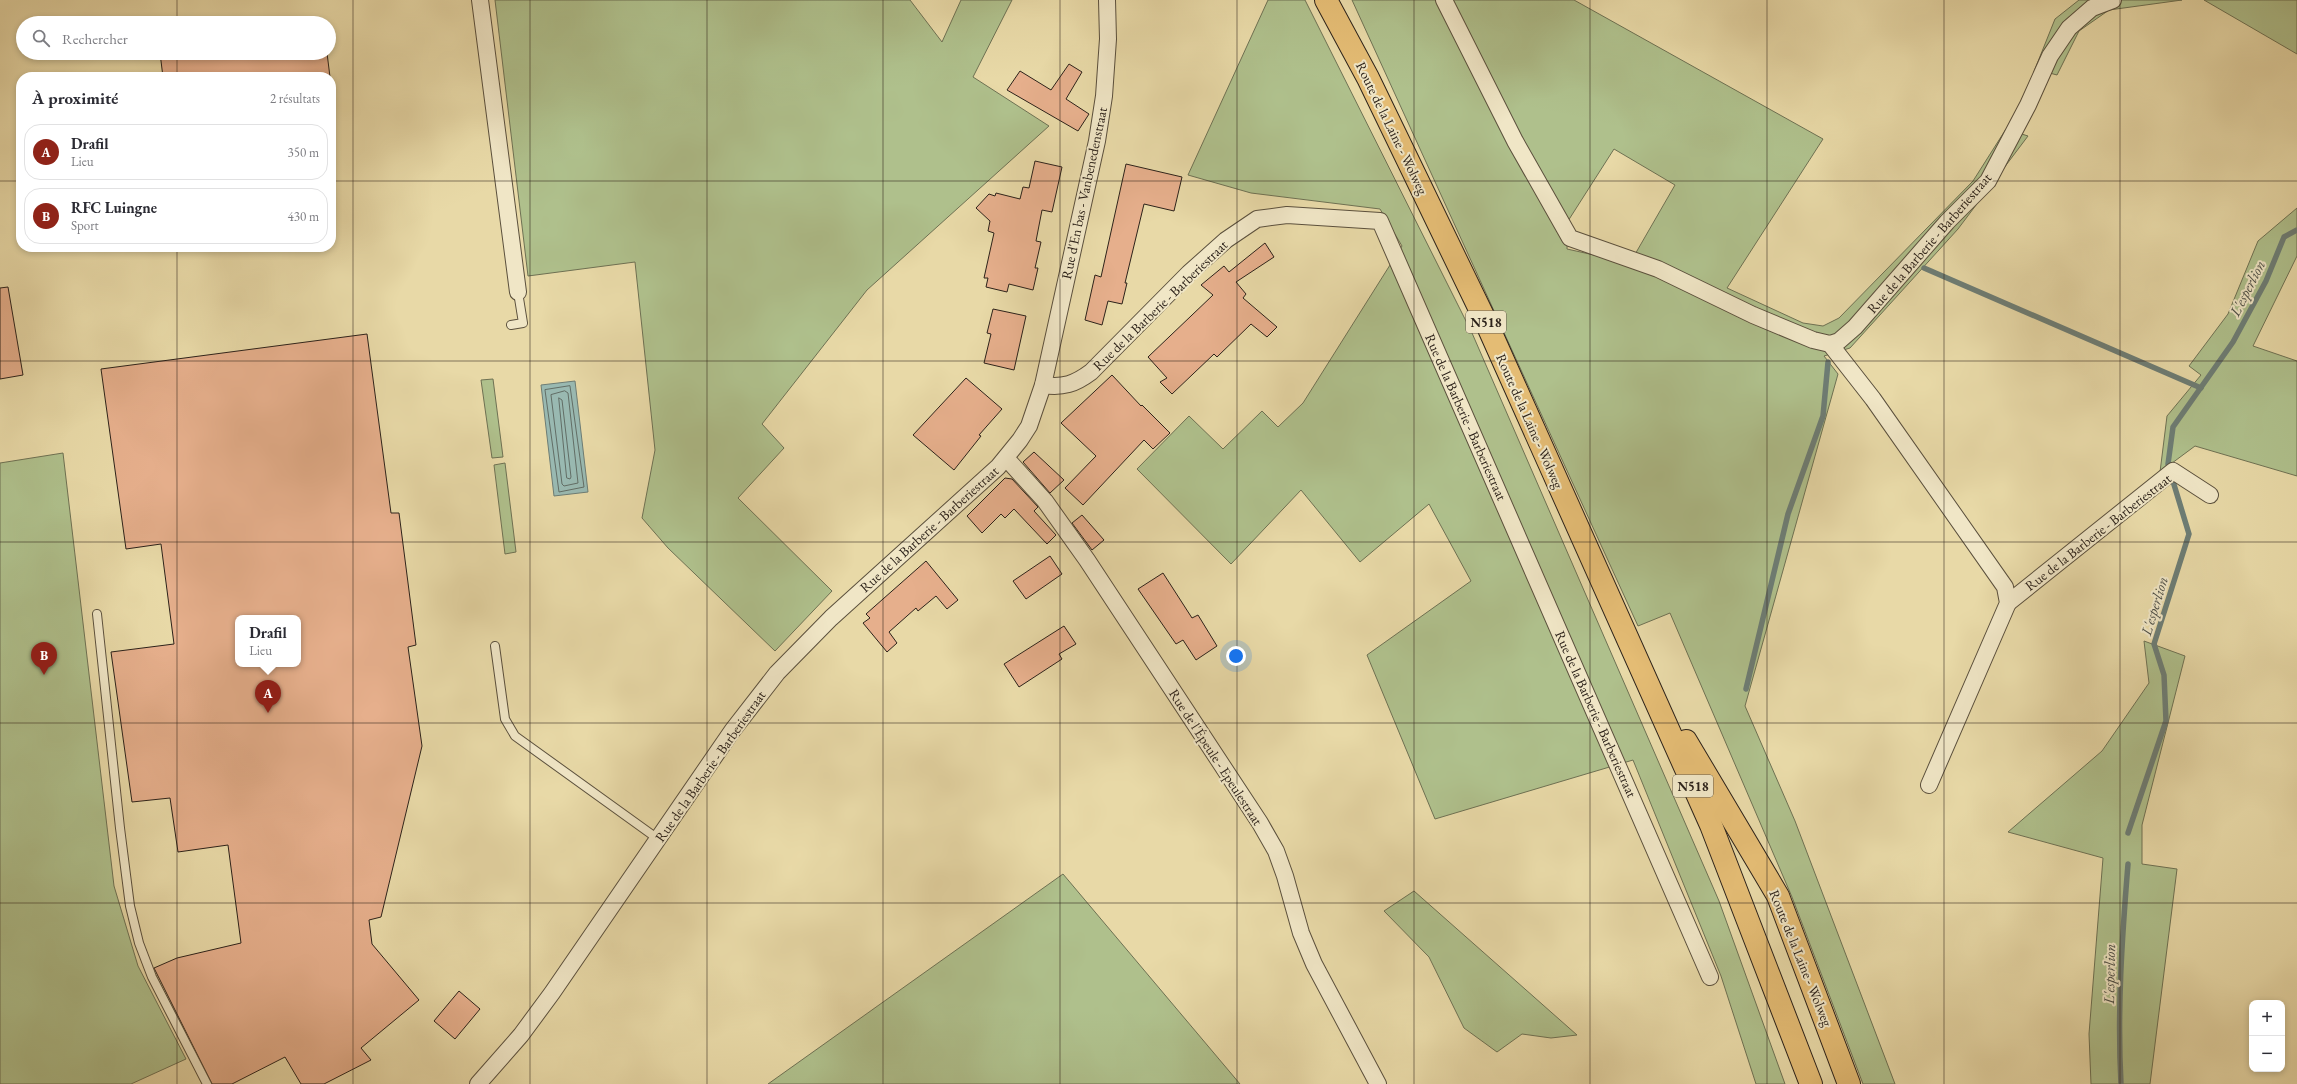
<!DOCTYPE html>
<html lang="fr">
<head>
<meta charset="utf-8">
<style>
	body { margin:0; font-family:"EB Garamond",serif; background:#f2f2f3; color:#2b2b33 }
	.controls { position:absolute; right:12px; bottom:12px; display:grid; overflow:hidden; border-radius:8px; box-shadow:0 2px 6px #0003 }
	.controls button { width:36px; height:36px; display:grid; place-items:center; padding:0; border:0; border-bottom:1px solid #e1e1e2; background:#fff; color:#2b2b33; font:20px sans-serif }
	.you { position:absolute; left:1236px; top:656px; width:14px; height:14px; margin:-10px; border:3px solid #fff; border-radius:50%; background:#1a73e8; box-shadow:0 0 0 6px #1a73e833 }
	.badge { display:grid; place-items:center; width:26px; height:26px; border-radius:50%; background:#8f2418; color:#fff; font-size:13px; font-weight:700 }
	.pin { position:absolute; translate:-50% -33px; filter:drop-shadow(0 1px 2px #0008) }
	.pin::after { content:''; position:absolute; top:21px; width:14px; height:12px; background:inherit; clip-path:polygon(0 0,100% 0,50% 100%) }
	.popup { position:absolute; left:235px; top:615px; width:66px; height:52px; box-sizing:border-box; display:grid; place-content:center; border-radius:8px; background:#fff; filter:drop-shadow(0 1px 3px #0005); font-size:13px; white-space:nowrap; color:#7c7c81 }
	.popup b { font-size:15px; color:#2b2b33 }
	.popup::after { content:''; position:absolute; left:50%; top:100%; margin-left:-8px; border:8px solid transparent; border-top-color:#fff }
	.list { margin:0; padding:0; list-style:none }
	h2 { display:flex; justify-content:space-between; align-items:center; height:52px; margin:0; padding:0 16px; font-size:17px }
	h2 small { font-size:13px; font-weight:400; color:#7c7c81 }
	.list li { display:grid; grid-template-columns:26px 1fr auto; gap:12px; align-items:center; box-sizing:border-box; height:56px; margin:0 8px 8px; padding:0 8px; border:1px solid #e1e1e2; border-radius:16px }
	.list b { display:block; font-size:15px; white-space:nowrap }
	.list p { margin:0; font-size:13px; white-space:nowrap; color:#7c7c81 }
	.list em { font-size:13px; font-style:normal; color:#7c7c81 }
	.icon { flex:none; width:22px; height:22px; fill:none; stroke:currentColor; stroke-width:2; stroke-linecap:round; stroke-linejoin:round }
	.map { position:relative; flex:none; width:2297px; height:1084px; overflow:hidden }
	.search { position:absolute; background:#fff; box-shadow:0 2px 6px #0003; left:16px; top:16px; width:320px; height:44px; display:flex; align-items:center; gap:10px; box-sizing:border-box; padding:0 14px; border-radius:22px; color:#7c7c81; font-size:15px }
	.panel { position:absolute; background:#fff; box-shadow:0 2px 6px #0003; left:16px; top:72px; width:320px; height:180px; border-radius:16px }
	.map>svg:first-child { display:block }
	.green { fill:#afc08c; stroke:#6e7153; fill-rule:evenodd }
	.water { fill:#99b9b1; stroke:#6d7d75 }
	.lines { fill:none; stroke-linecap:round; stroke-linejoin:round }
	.shore { stroke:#626e66; stroke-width:1 }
	.stream { stroke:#6d7d75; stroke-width:5.5 }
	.building { fill:#e6af8c; stroke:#2c221a; fill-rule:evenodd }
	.service-casing { stroke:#5b503d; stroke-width:10 }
	.minor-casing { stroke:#5b503d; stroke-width:18 }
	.trunk-casing { stroke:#2c221a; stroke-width:24 }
	.service { stroke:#f0e6c6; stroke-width:8 }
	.minor { stroke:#f0e6c6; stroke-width:16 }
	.trunk { stroke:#e4bc74; stroke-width:22 }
	.grid { fill:none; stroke:#2c221a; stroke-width:1; stroke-opacity:0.55 }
	.labels { text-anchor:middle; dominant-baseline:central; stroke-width:4; stroke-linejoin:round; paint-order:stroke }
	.shield { fill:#f0e6c6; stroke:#675d4e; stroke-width:1 }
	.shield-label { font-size:13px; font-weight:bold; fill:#2c221a }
	.street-label { font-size:14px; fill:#2c221a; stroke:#f0e6c6 }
	.water-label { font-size:15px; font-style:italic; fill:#4d4f47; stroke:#f0e6c6 }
</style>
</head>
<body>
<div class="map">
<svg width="2297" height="1084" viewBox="0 0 2297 1084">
	<rect width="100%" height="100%" fill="#e8d9a7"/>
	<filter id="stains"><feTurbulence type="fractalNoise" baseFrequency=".005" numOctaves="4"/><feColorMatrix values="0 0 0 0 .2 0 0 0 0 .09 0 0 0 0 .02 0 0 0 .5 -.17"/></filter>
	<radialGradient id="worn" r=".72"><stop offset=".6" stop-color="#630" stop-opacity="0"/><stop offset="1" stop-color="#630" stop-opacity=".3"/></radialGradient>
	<g class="green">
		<path d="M495 0H910L942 42 961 0H1012L973 77 1049 126 867 290 762 424 784 448 738 498 832 591 775 651 668 548 642 518 655 450 635 262 528 276Z"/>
		<path d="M1268 0H1305L1472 333 1719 901 1785 1084H1756L1721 976 1633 760 1435 819 1367 655 1471 581 1429 504 1360 562 1301 490 1231 564 1137 469 1189 416 1223 449 1262 411 1278 427 1303 403 1402 246 1380 209 1251 193 1188 175Z"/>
		<path d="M1352 0H1574L1823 139 1727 288 1803 323 1823 326 1839 318 1973 181 2006 129 2028 136 1958 229 1850 348 1824 356 1838 374 1745 706 1795 821 1895 1084H1863L1792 897 1670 613 1638 626ZM1614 149 1675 185 1630 263 1567 249 1568 221Z"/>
		<path d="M2079 0H2182L2109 10 2079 31 2057 75 2035 69 2055 19Z"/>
		<path d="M2204 0H2297V54Z"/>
		<path d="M2297 208V256L2253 346 2297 361V476L2195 446 2160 472 2167 416 2201 375 2189 366 2228 314 2258 241Z"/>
		<path d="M493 379 503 457 492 458 481 380Z"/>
		<path d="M63 453 114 886 138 966 186 1059 131 1084H0V463Z"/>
		<path d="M505 463 516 552 505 554 494 465Z"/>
		<path d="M2144 641 2185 656 2142 825V864L2177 869 2150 1084H2091L2089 1034 2103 858 2008 832 2102 751 2149 683Z"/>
		<path d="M1063 874 1240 1084H768Z"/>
		<path d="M1414 891 1577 1035 1551 1038 1522 1034 1497 1052 1464 1028 1429 957 1384 911Z"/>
	</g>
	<path class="water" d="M575 381 588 492 554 496 541 385Z"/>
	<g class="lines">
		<g class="shore">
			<path d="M570 386 584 487 559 492 545 390Z"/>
			<path d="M565 391 568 393 578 483 564 486 562 484 551 395Z"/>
			<path d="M559 398 562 400 571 477 570 479 567 478Z"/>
		</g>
		<g class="stream">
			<path d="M1924 268 2201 388"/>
			<path d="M2168 464 2173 427 2233 342 2266 281 2284 237 2297 230"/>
			<path d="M1746 689 1788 514 1823 416 1828 362"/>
			<path d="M2128 833 2166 721 2164 675 2154 644 2189 534 2172 478"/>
			<path d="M2121 1084C2117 1010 2122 938 2128 864"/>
		</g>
	</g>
	<g class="building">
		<path d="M160 53H327L330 77H163Z"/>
		<path d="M1069 64 1082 72 1066 99 1089 114 1078 131 1007 90 1020 71 1051 90Z"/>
		<path d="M1035 161 1062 167 1052 212 1042 210 1036 241 1041 242 1035 268H1038L1033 290 1009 284 1007 292 986 287 988 278H984L994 233 988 231 990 221 976 208 989 194 995 196 996 193 1020 199 1023 187 1029 188Z"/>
		<path d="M1126 164 1182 177 1174 211 1144 204 1125 283H1127L1122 304 1108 301 1102 325 1085 320 1095 275 1101 277Z"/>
		<path d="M1265 243 1274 257 1236 282 1246 294 1243 298 1277 327 1267 337 1251 324 1217 357 1214 354 1172 394 1160 382 1167 378 1148 357 1213 295 1201 285 1224 266 1229 272Z"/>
		<path d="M8 287 23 375 0 379V288Z"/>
		<path d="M993 309 1026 316 1014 370 984 363 991 334 987 333Z"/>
		<path d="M367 334 391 513H399L416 645 408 647 422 746 381 917 369 920 372 944 419 1000 361 1048 371 1060 324 1084H301L285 1057 232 1084H212L154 968 177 958 241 943 228 845 178 852 170 798 132 802 111 652 174 644 161 544 126 549 101 369ZM238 618H298V664H238Z"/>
		<path d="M1112 375 1141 406 1142 405 1170 433 1153 449 1144 440 1083 505 1065 488 1096 456 1061 423Z"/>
		<path d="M966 378 1002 409 979 435 981 436 954 470 913 435Z"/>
		<path d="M1034 452 1064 480 1050 493 1023 462Z"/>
		<path d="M1005 478 1012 479 1038 507 1034 511 1056 535 1047 544 1014 509 1005 518 1001 514 982 533 967 516Z"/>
		<path d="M1082 515 1104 540 1092 550 1072 523Z"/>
		<path d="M1050 556 1062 574 1026 599 1013 581Z"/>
		<path d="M926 561 958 600 947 609 936 596 918 611 916 608 889 632 897 643 887 652 863 623 870 618 866 614Z"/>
		<path d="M1163 573 1192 618 1198 615 1217 646 1196 660 1183 640 1176 644 1138 589Z"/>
		<path d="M1064 626 1076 644 1059 654 1062 659 1019 687 1004 664Z"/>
		<path d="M459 991 480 1009 455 1039 434 1021Z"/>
	</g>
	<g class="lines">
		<defs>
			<g id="service">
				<path d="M511 325 523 323 518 292"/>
				<path d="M97 614 120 828 130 906 139 943 152 977 207 1084"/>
				<path d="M495 646 505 719 515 736 658 839"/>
			</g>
			<g id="minor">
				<path d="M480 0 518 292"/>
				<path d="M1444 0 1515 141 1570 238 1658 269 1753 315 1813 340 1830 344 1839 341 1855 327 1947 222 1988 181 2028 105 2050 56 2069 28 2092 8 2113 0"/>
				<path d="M1830 344 1873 399 2005 587 2008 603 1929 785"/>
				<path d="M1043 385C1063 388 1075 384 1091 372L1189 273 1226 240 1257 219 1287 215 1380 221 1710 977"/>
				<path d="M1006 458 1045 501 1087 560 1260 823 1276 851 1285 876 1301 933 1314 964 1378 1084"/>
				<path d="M2008 603 2173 471 2210 495"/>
				<path d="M478 1084 521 1035 552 993 732 731 777 673 831 618 998 467 1020 440 1029 426 1043 385 1097 141 1104 96 1108 39 1107 0"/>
			</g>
			<g id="trunk">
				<path d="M1326 0 1368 78 1486 322 1711 825 1811 1084"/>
				<path d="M1686 741 1778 896 1849 1084"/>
			</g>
		</defs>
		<use href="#service" class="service-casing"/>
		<use href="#minor" class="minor-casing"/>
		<use href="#trunk" class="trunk-casing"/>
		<use href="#service" class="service"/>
		<use href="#minor" class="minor"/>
		<use href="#trunk" class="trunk"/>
	</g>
	<path class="grid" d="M177 0V23M353 0V1084M530 0V1084M707 0V1084M883 0V1084M1060 0V1084M1237 0V1084M1414 0V1084M1590 0V1084M1767 0V1084M1944 0V1084M2120 0V1084M177 53V77M0 181H21M331 181H2297M177 247V1084M0 361H2297M0 542H2297M0 723H2297M0 903H2297"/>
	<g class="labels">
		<g class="shield">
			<rect x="1466" y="311" width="40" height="22" rx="3"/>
			<rect x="1673" y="775" width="40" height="22" rx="3"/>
		</g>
		<g class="shield-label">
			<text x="1486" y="322">N518</text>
			<text x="1693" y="786">N518</text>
		</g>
		<g class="street-label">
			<text transform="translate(1392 128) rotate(64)">Route de la Laine - Wolweg</text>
			<text transform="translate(1084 193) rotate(-78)">Rue d'En bas - Vanbenedenstraat</text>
			<text transform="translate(1929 243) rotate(-49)">Rue de la Barberie - Barberiestraat</text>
			<text transform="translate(1160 305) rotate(-44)">Rue de la Barberie - Barberiestraat</text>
			<text transform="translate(1466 417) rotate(66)">Rue de la Barberie - Barberiestraat</text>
			<text transform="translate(1530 421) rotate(66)">Route de la Laine - Wolweg</text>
			<text transform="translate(929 529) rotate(-42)">Rue de la Barberie - Barberiestraat</text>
			<text transform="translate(2098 532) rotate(-38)">Rue de la Barberie - Barberiestraat</text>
			<text transform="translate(1596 714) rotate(66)">Rue de la Barberie - Barberiestraat</text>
			<text transform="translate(1216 757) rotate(57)">Rue de l'Épeule - Epeulestraat</text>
			<text transform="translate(710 766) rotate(-55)">Rue de la Barberie - Barberiestraat</text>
			<text transform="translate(1801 958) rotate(68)">Route de la Laine - Wolweg</text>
		</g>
		<g class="water-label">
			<text transform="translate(2247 288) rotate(-63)">L'esperlion</text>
			<text transform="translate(2154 606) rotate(-73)">L'esperlion</text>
			<text transform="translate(2109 974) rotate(-89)">L'esperlion</text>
		</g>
	</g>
	<rect width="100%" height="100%" filter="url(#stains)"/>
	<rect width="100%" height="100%" fill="url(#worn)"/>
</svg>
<div class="controls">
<button>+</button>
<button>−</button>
</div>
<div class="you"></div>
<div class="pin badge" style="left:268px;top:713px">A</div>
<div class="popup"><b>Drafil</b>Lieu</div>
<div class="pin badge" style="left:44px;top:675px">B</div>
<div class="search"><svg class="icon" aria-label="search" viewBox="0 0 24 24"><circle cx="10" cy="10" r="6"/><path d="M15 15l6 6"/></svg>Rechercher</div>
<section class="panel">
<h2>À proximité<small>2 résultats</small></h2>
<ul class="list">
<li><span class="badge">A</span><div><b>Drafil</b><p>Lieu</p></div><em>350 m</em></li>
<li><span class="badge">B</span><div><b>RFC Luingne</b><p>Sport</p></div><em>430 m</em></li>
</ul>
</section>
</div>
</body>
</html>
